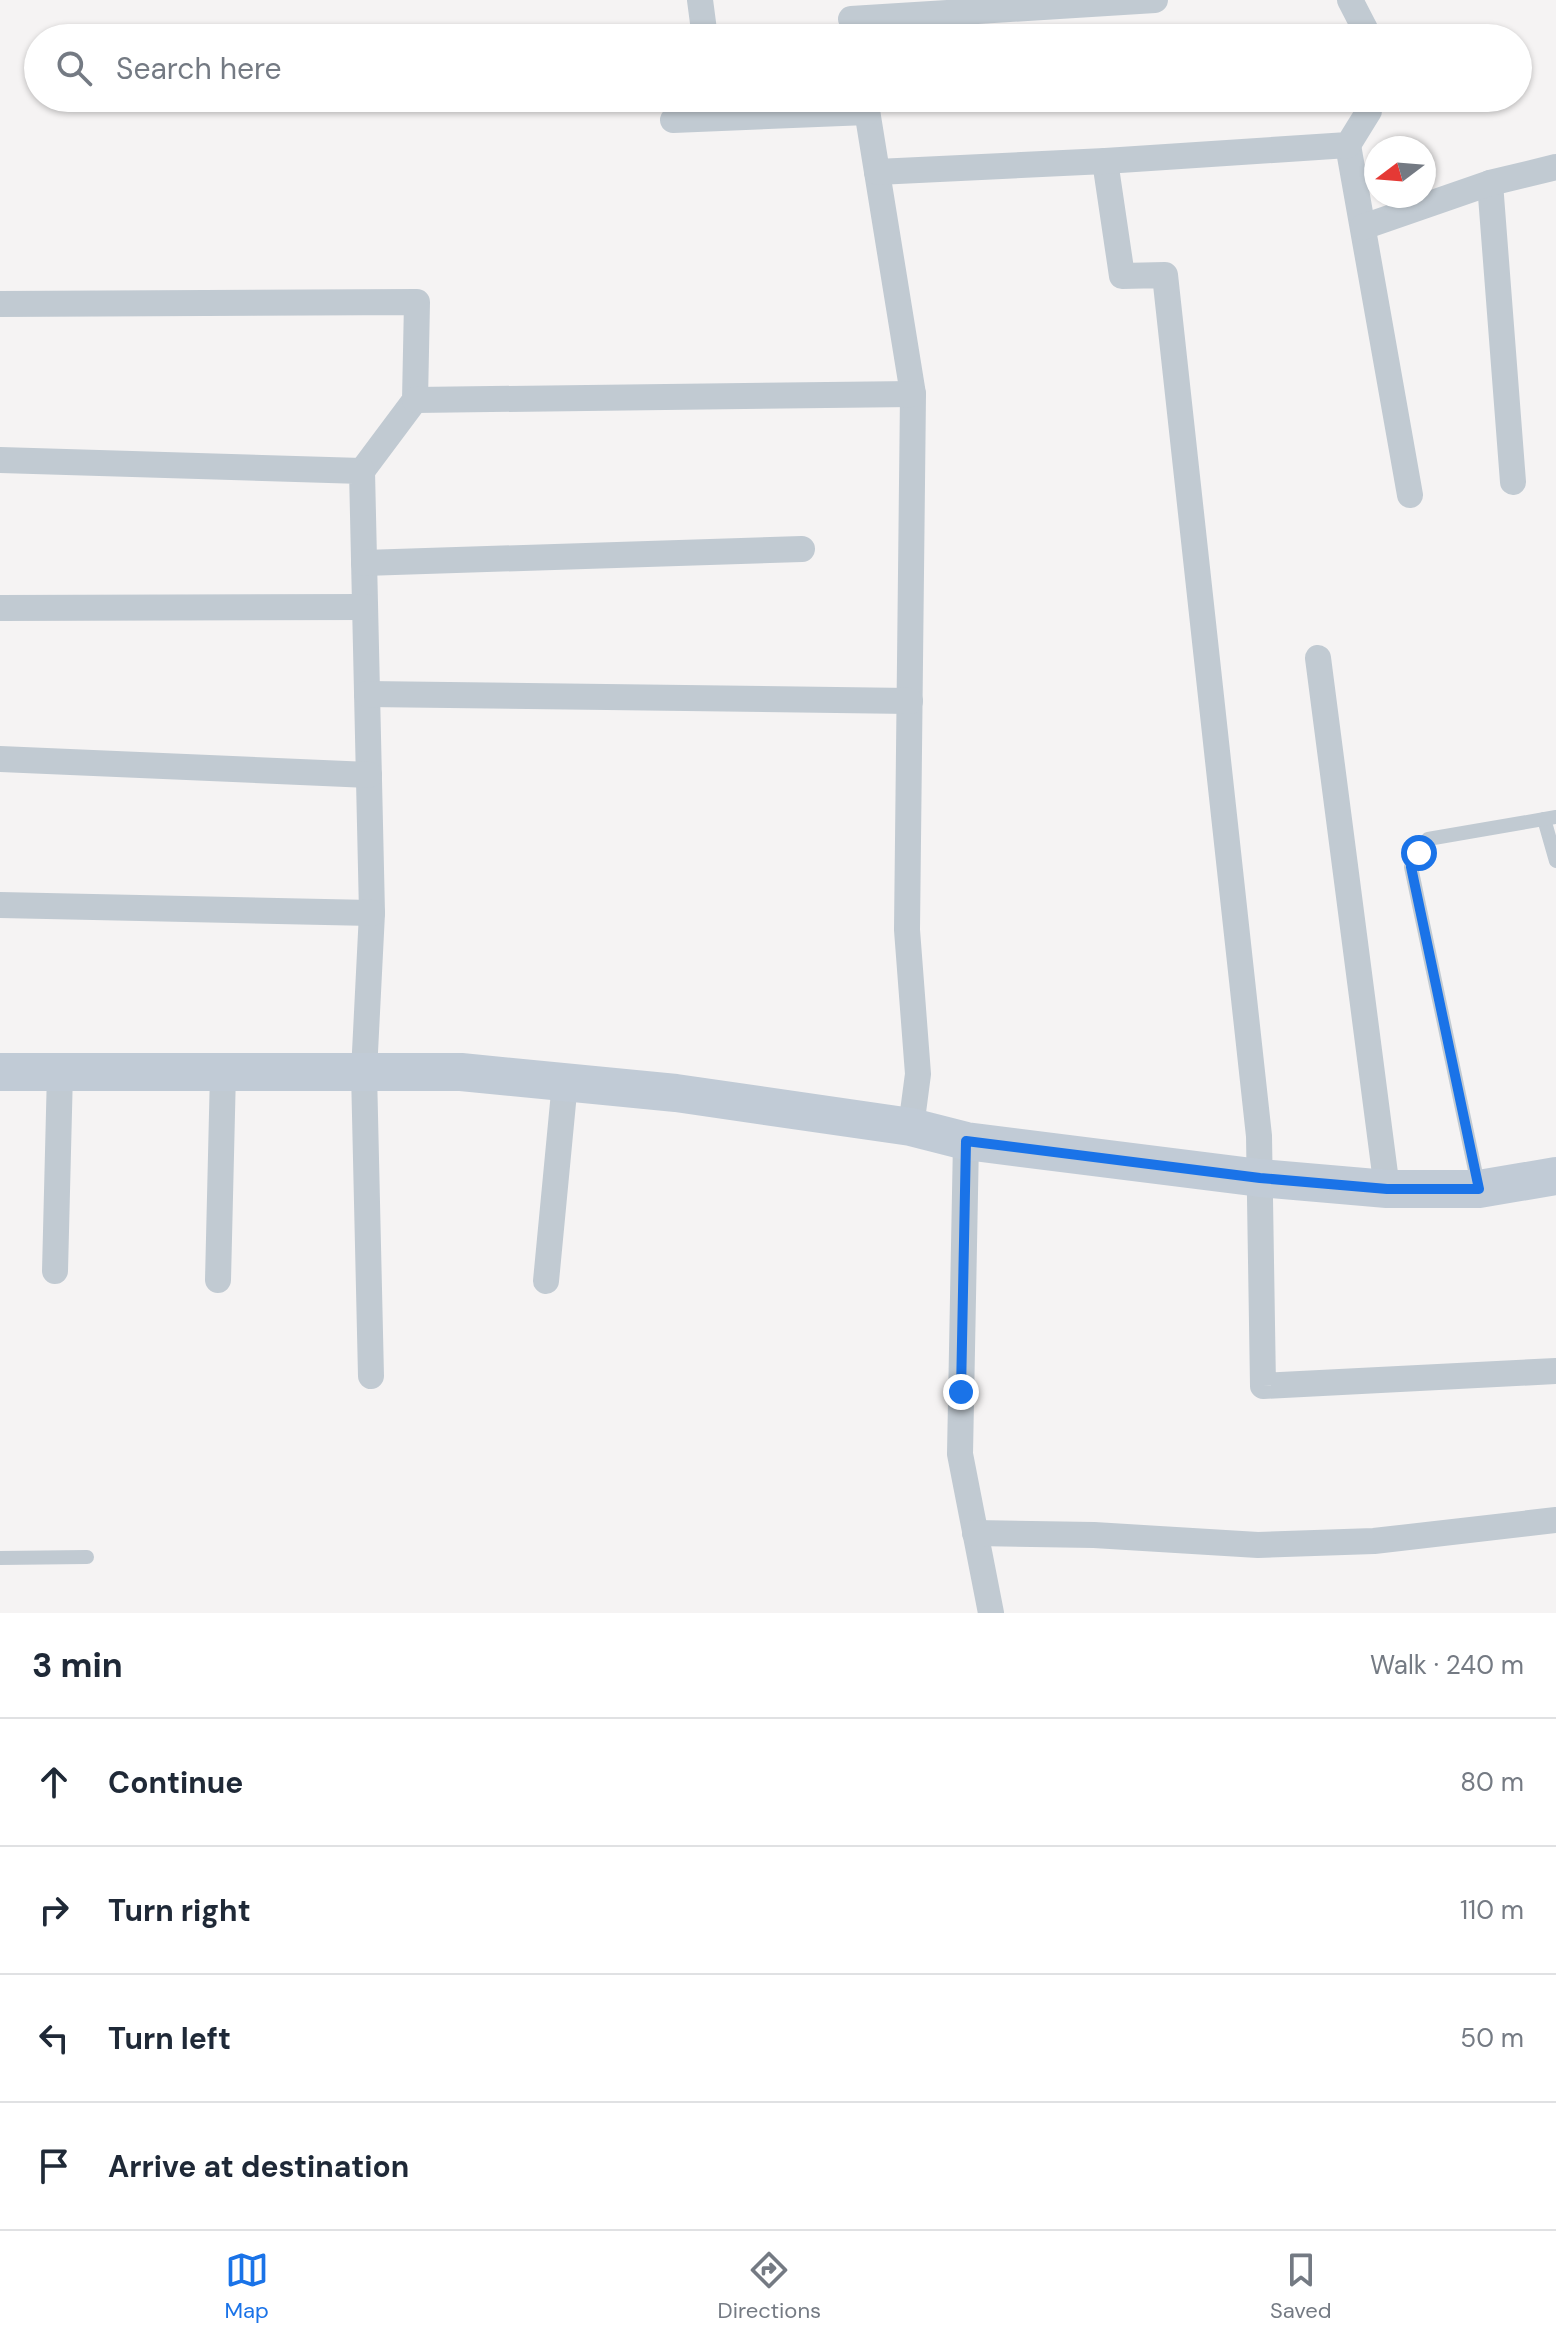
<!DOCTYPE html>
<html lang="en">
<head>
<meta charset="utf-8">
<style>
	body { margin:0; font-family:"DM Sans",sans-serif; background:#f6f6f7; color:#1f2937 }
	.compass { position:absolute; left:1364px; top:136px; width:72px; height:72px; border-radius:50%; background:#fff; box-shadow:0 2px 6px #0004; rotate:254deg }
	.stop { position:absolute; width:24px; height:24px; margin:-18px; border:6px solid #1a73e8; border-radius:50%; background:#fff }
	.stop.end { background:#1a73e8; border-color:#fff; box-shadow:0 2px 8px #0008 }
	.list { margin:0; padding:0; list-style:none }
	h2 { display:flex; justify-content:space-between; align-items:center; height:104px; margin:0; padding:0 32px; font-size:34px }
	h2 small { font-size:26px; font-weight:400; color:#747a83 }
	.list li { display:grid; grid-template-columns:52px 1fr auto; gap:24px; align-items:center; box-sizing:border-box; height:128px; padding:0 32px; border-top:2px solid #e0e1e3 }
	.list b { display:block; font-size:30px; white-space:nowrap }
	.list em { font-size:26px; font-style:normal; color:#747a83 }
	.icon { flex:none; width:44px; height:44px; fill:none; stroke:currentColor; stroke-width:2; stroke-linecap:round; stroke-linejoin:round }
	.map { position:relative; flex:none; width:1556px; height:1613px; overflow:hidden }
	.search { position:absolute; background:#fff; box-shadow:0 2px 6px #0004; left:24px; right:24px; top:24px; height:88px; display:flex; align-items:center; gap:20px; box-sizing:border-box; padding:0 28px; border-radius:44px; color:#747a83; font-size:30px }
	.sheet { height:616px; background:#fff }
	nav { display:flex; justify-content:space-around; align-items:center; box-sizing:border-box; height:112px; border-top:2px solid #e0e1e3; background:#fff; font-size:22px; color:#747a83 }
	nav a { display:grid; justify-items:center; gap:4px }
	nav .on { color:#1a73e8 }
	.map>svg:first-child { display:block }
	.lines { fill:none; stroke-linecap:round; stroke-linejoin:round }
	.lane { stroke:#c1cad2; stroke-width:14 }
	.street { stroke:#c1cad2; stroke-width:26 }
	.secondary { stroke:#c1cbd6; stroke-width:38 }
	.route { stroke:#1a73e8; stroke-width:10 }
</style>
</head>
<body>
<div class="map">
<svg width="1556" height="1613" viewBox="0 0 1556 1613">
	<rect width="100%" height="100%" fill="#f5f3f3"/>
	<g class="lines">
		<g class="lane">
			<path d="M1544 819 1556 861"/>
			<path d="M1479 1189 1411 867 1428 839 1556 817"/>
			<path d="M0 1558 87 1557"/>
		</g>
		<g class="street">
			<path d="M700 0 705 38"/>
			<path d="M1350 0 1365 29 1366 38"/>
			<path d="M851 19 1155 0"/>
			<path d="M865 98 913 394 907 930 918 1074 911 1127"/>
			<path d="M673 120 867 112"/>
			<path d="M1348 145 1410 495"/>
			<path d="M1105 161 1122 276 1165 275 1259 1136 1263 1386 1556 1371"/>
			<path d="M877 172 1105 161 1348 145 1369 111V98"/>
			<path d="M1490 183 1513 482"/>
			<path d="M1363 227 1490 183 1556 167"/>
			<path d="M0 304 417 302 415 400 362 471"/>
			<path d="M415 400 913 394"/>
			<path d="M0 460 362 471 372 913 364 1072 371 1376"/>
			<path d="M364 563 802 549"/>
			<path d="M0 608 365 607"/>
			<path d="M1318 658 1387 1189"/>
			<path d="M367 694 910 701"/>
			<path d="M0 759 369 775"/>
			<path d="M0 905 372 913"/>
			<path d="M966 1141 960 1454 991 1613"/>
			<path d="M55 1271 60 1072"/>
			<path d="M218 1280 223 1072"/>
			<path d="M546 1281 565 1082"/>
			<path d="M975 1533 1094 1535 1258 1545 1374 1541 1556 1520"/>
		</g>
		<path class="secondary" d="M0 1072H461L676 1093 911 1127 966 1141 1260 1178 1387 1189H1479L1556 1176"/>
	</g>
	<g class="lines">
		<path class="route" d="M961 1392 966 1141 1260 1178 1387 1189H1479L1411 867 1419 853"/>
	</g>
</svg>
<svg class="compass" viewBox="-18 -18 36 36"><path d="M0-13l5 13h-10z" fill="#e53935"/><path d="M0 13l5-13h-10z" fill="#747a83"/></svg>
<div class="stop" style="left:1419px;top:853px"></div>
<div class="stop end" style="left:961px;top:1392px"></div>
<div class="search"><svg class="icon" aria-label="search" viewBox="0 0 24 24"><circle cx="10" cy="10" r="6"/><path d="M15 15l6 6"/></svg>Search here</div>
</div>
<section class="sheet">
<h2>3 min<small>Walk · 240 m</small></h2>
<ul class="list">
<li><svg class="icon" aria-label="ahead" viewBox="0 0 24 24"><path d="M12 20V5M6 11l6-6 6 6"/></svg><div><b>Continue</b></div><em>80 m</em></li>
<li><svg class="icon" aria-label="right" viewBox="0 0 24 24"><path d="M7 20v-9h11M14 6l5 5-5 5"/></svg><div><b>Turn right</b></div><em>110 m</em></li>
<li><svg class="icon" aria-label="left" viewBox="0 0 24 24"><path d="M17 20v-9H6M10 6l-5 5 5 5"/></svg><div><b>Turn left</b></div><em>50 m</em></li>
<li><svg class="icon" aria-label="arrive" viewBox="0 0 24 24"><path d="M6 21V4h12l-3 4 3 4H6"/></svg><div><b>Arrive at destination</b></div></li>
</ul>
</section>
<nav>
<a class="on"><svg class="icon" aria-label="map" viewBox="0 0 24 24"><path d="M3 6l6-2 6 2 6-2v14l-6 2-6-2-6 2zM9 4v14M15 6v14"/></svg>Map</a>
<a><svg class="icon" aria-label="directions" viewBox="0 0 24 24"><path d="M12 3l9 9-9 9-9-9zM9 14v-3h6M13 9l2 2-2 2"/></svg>Directions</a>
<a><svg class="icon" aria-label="saved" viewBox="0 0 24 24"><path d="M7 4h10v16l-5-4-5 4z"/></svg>Saved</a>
</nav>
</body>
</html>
